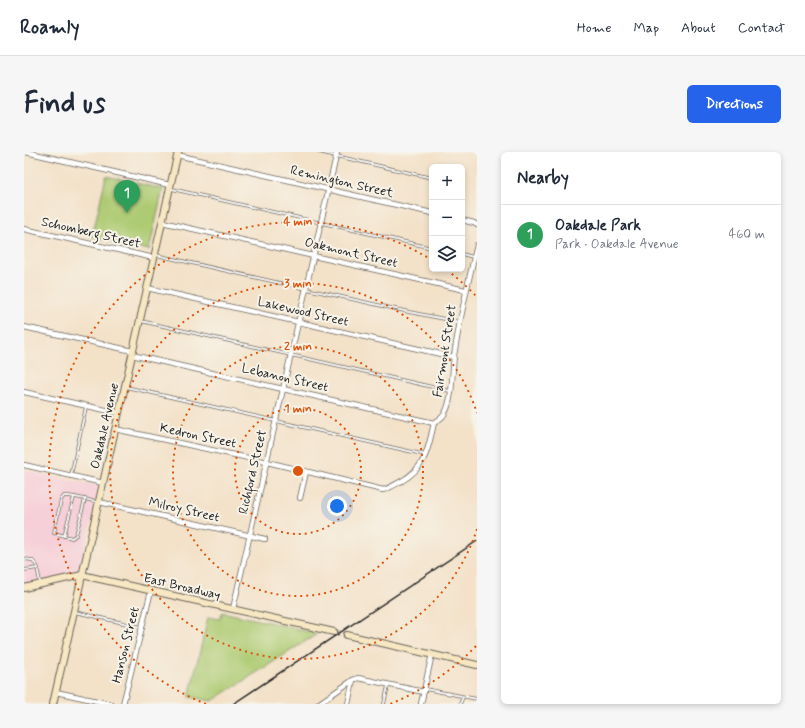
<!DOCTYPE html>
<html lang="en">
<head>
<meta charset="utf-8">
<style>
	body { margin:0; font-family:Mynerve,sans-serif; background:#f6f6f7; color:#1f2937 }
	.controls { position:absolute; right:12px; top:12px; display:grid; overflow:hidden; border-radius:6px; box-shadow:0 2px 6px #0003 }
	.controls button { width:36px; height:36px; display:grid; place-items:center; padding:0; border:0; border-bottom:1px solid #e0e1e3; background:#fff; color:#1f2937; font:20px sans-serif }
	.you { position:absolute; left:313px; top:354px; width:14px; height:14px; margin:-10px; border:3px solid #fff; border-radius:50%; background:#1a73e8; box-shadow:0 0 0 6px #1a73e833 }
	.badge { display:grid; place-items:center; width:26px; height:26px; border-radius:50%; background:#2563eb; color:#fff; font-size:13px; font-weight:700 }
	.pin { position:absolute; translate:-50% -33px; filter:drop-shadow(0 1px 2px #0008) }
	.pin::after { content:''; position:absolute; top:21px; width:14px; height:12px; background:inherit; clip-path:polygon(0 0,100% 0,50% 100%) }
	.list { margin:0; padding:0; list-style:none }
	h2 { display:flex; justify-content:space-between; align-items:center; height:52px; margin:0; padding:0 16px; font-size:17px }
	h2 small { font-size:13px; font-weight:400; color:#747a83 }
	.list li { display:grid; grid-template-columns:26px 1fr auto; gap:12px; align-items:center; box-sizing:border-box; height:60px; padding:0 16px; border-top:1px solid #e0e1e3 }
	.list b { display:block; font-size:15px; white-space:nowrap }
	.list p { margin:0; font-size:13px; white-space:nowrap; color:#747a83 }
	.list em { font-size:13px; font-style:normal; color:#747a83 }
	.icon { flex:none; width:22px; height:22px; fill:none; stroke:currentColor; stroke-width:2; stroke-linecap:round; stroke-linejoin:round }
	.map { position:relative; flex:none; width:453px; height:552px; overflow:hidden; border-radius:6px }
	header { display:flex; align-items:center; gap:24px; box-sizing:border-box; height:56px; padding:0 20px; background:#fff; border-bottom:1px solid #e0e1e3 }
	header strong { font-size:19px }
	nav { display:flex; gap:22px; margin-inline-start:auto; font-size:14px }
	.intro { display:flex; align-items:center; justify-content:space-between; box-sizing:border-box; height:96px; padding:0 24px }
	h1 { margin:0; font-size:28px }
	.button { padding:10px 18px; border-radius:6px; background:#2563eb; color:#fff; font-size:14px; font-weight:700 }
	main { display:flex; gap:24px; padding:0 24px }
	aside { flex:1; background:#fff; border-radius:6px; box-shadow:0 2px 6px #0003 }
	.map>svg:first-child { display:block }
	.built { fill:#f6cfd8 }
	.green { fill:#adcb72; stroke:#647447 }
	.lines { fill:none; stroke-linecap:round; stroke-linejoin:round }
	.secondary-tunnel { stroke:#c8baa6; stroke-width:6; stroke-dasharray:6 3; stroke-linecap:butt }
	.lane-casing { stroke:#676158; stroke-width:3.5 }
	.street-casing { stroke:#676158; stroke-width:6 }
	.secondary-casing { stroke:#676158; stroke-width:8 }
	.lane { stroke:#fff; stroke-width:2 }
	.street { stroke:#fff; stroke-width:4.5 }
	.secondary { stroke:#f7e8c3; stroke-width:6 }
	.rail { stroke:#1c1c1c; stroke-width:1.5 }
	.ring { fill:none; stroke:#de560d; stroke-width:2; stroke-dasharray:2 4 }
	.labels { text-anchor:middle; dominant-baseline:central; stroke-width:4; stroke-linejoin:round; paint-order:stroke }
	.street-label { font-size:13px; fill:#1c1c1c; stroke:#f7f3e8 }
	.centre { fill:#de560d; stroke:#f7f3e8; stroke-width:2 }
	.ring-label { font-size:12px; text-anchor:middle; font-weight:bold; fill:#de560d; stroke:#f7f3e8; stroke-width:4; stroke-linejoin:round; paint-order:stroke }
</style>
</head>
<body>
<header>
<strong>Roamly</strong>
<nav><a>Home</a><a>Map</a><a>About</a><a>Contact</a></nav>
</header>
<div class="intro"><h1>Find us</h1><a class="button">Directions</a></div>
<main>
<div class="map">
<svg width="453" height="552" viewBox="0 0 453 552">
	<rect width="100%" height="100%" fill="#f7f3e8"/>
	<filter id="ink" filterUnits="userSpaceOnUse"><feTurbulence type="fractalNoise" baseFrequency=".025" numOctaves="2"/><feDisplacementMap in="SourceGraphic" scale="8" xChannelSelector="R" yChannelSelector="G"/><feConvolveMatrix kernelMatrix="1 2 1 2 8 2 1 2 1" color-interpolation-filters="sRGB"/></filter>
	<filter id="wash" filterUnits="userSpaceOnUse"><feTurbulence type="fractalNoise" baseFrequency=".012" numOctaves="4" result="noise"/><feDisplacementMap in="SourceGraphic" scale="16" xChannelSelector="R" yChannelSelector="G"/><feGaussianBlur stdDeviation="0.9" result="paint"/><feColorMatrix in="noise" values="0 0 0 0 0 0 0 0 0 0 0 0 0 0 0 0 0 1.4 0 .05"/><feComposite in="paint" operator="in"/></filter>
	<g filter="url(#wash)">
		<rect width="100%" height="100%" fill="#f3e1c8"/>
		<path class="built" d="M0 318 76 334 55 421 0 434Z"/>
		<g class="green">
			<path d="M82 24 139 37 125 98 68 85Z"/>
			<path d="M198 460 271 476 293 482 188 549 165 545 184 465 196 467Z"/>
		</g>
	</g>
	<g filter="url(#ink)">
		<g class="lines">
			<path class="secondary-tunnel" d="M310 480 323 483"/>
			<defs>
				<g id="lane">
					<path d="M295 0 408 26"/>
					<path d="M148 37 408 96"/>
					<path d="M438 102 449 105"/>
					<path d="M132 103 385 160 436 170"/>
					<path d="M117 169 426 239"/>
					<path d="M102 235 402 303"/>
					<path d="M47 323 62 255"/>
					<path d="M61 347 52 383 48 386 30 381 37 348 40 344C50 343 63 348 73 350"/>
					<path d="M40 384 50 345"/>
					<path d="M0 407 8 408 13 414 16 431"/>
					<path d="M0 418 14 416"/>
					<path d="M51 460 117 475"/>
					<path d="M401 537 453 547"/>
					<path d="M360 552 364 534"/>
					<path d="M436 552 439 545"/>
				</g>
				<g id="street">
					<path d="M2 0 146 33"/>
					<path d="M153 3 408 61"/>
					<path d="M438 68 450 71 453 73"/>
					<path d="M138 70 441 138"/>
					<path d="M0 77 130 106"/>
					<path d="M123 136 430 205"/>
					<path d="M0 175 109 199"/>
					<path d="M108 203 410 271"/>
					<path d="M0 240 95 261"/>
					<path d="M91 277 243 310 359 338C366 336 372 332 378 329 403 314 404 296 410 271 414 268 419 266 421 261 429 247 428 220 430 204 436 166 444 130 453 93"/>
					<path d="M0 313 79 331"/>
					<path d="M276 346 282 320"/>
					<path d="M75 350 241 387"/>
					<path d="M209 457 313 0"/>
					<path d="M32 540 87 552"/>
					<path d="M99 552 127 439"/>
					<path d="M294 552 329 528 334 526 400 540"/>
					<path d="M324 552 329 528"/>
					<path d="M397 552 408 502"/>
				</g>
				<g id="secondary">
					<path d="M0 436 58 423 310 480"/>
					<path d="M323 483 453 513"/>
					<path d="M29 552 154 0"/>
				</g>
			</defs>
			<use href="#lane" class="lane-casing"/>
			<use href="#street" class="street-casing"/>
			<use href="#secondary" class="secondary-casing"/>
			<use href="#lane" class="lane"/>
			<use href="#street" class="street"/>
			<use href="#secondary" class="secondary"/>
			<path class="rail" d="M209 552 453 389"/>
		</g>
	</g>
	<g class="ring">
		<circle cx="274" cy="319" r="63"/>
		<circle cx="274" cy="319" r="125"/>
		<path d="M453 377A188 188 0 1 1 453 261"/>
		<path d="M452 494A250 250 0 0 1 366 552M182 552A250 250 0 1 1 406 107M423 118A250 250 0 0 1 452 144"/>
	</g>
	<g class="labels">
		<g class="street-label">
			<text transform="translate(318 30) rotate(13)">Remington Street</text>
			<text transform="translate(67 81) rotate(13)">Schomberg Street</text>
			<text transform="translate(327 101) rotate(13)">Oakmont Street</text>
			<text transform="translate(279 160) rotate(13)">Lakewood Street</text>
			<text transform="translate(421 199) rotate(-81)">Fairmont Street</text>
			<text transform="translate(261 226) rotate(13)">Lebanon Street</text>
			<text transform="translate(81 274) rotate(-77)">Oakdale Avenue</text>
			<text transform="translate(174 284) rotate(12)">Kedron Street</text>
			<text transform="translate(229 320) rotate(-77)">Richford Street</text>
			<text transform="translate(160 358) rotate(13)">Milroy Street</text>
			<text transform="translate(158 435) rotate(13)">East Broadway</text>
			<text transform="translate(102 493) rotate(-76)">Hanson Street</text>
		</g>
	</g>
	<circle cx="274" cy="319" r="6" class="centre"/>
	<g class="ring-label">
		<text x="274" y="73">4 min</text>
		<text x="274" y="135">3 min</text>
		<text x="274" y="198">2 min</text>
		<text x="274" y="260">1 min</text>
	</g>
</svg>
<div class="controls">
<button>+</button>
<button>−</button>
<button><svg class="icon" aria-label="layers" viewBox="0 0 24 24"><path d="M12 4l9 5-9 5-9-5zM3 14l9 5 9-5"/></svg></button>
</div>
<div class="you"></div>
<div class="pin badge" style="left:103px;top:61px;background:#2e9e5b">1</div>
</div>
<aside>
<h2>Nearby<small></small></h2>
<ul class="list">
<li><span class="badge" style="background:#2e9e5b">1</span><div><b>Oakdale Park</b><p>Park · Oakdale Avenue</p></div><em>460 m</em></li>
</ul>
</aside>
</main>
</body>
</html>
